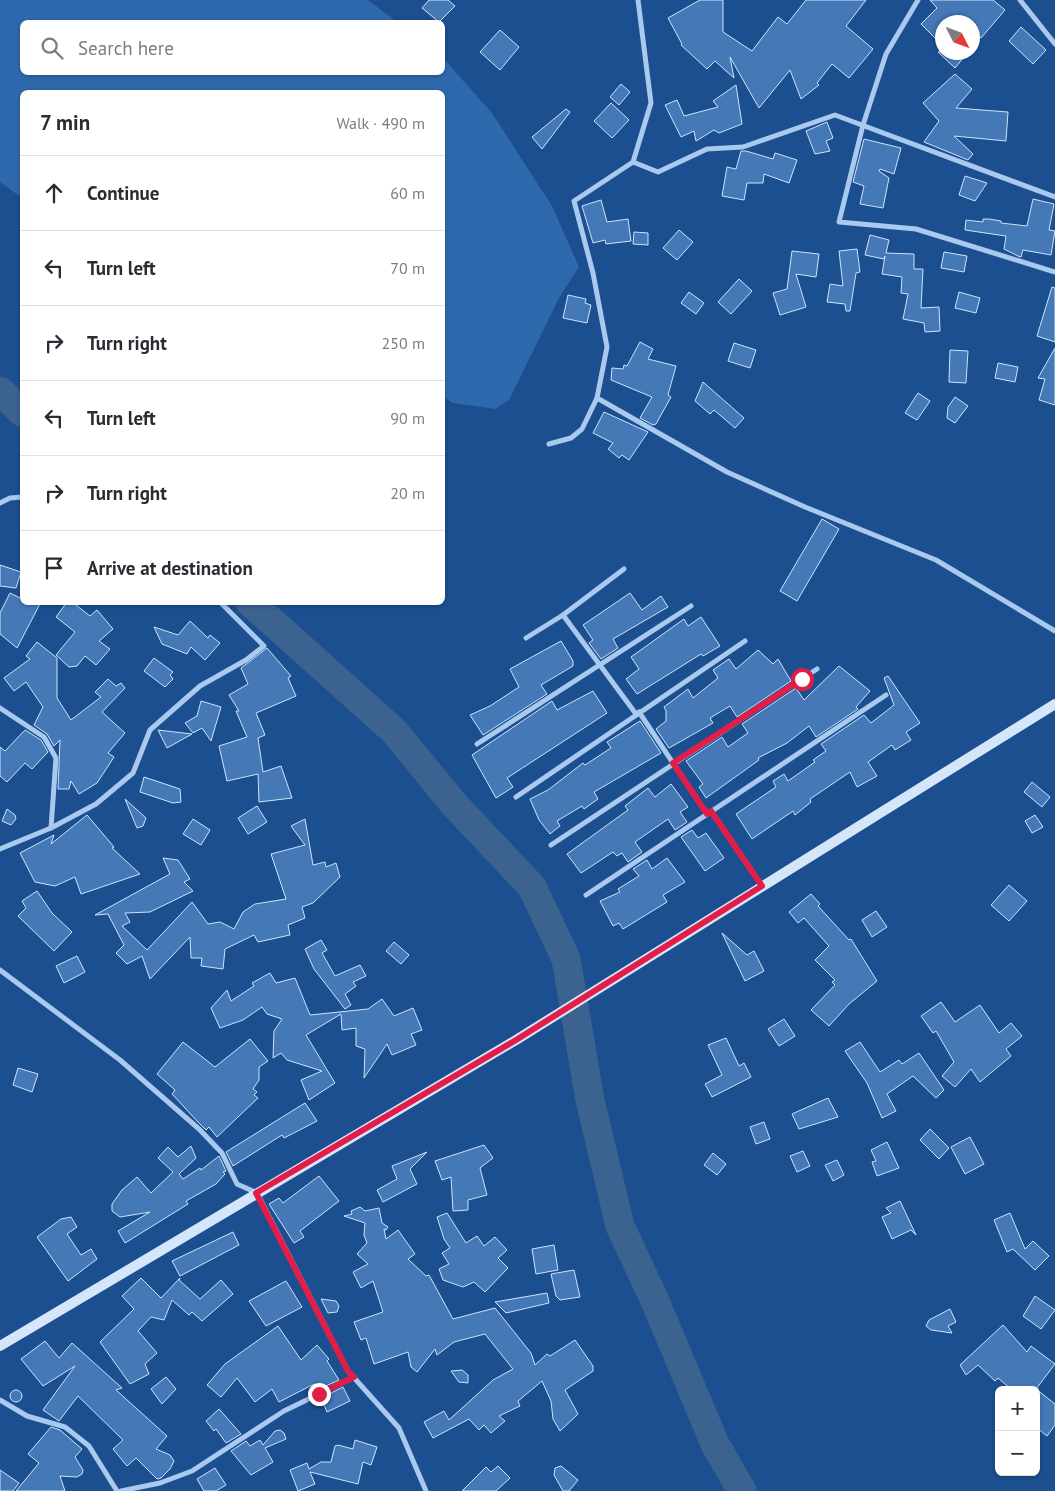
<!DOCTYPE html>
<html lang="en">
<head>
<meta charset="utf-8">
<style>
	body { margin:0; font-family:"PT Sans",sans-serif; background:#f7f7f7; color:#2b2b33 }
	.controls { position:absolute; right:15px; bottom:15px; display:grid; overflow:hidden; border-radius:8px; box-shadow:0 1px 4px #0004 }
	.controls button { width:45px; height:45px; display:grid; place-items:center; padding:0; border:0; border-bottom:1px solid #e1e1e2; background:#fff; color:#2b2b33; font:25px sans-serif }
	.compass { position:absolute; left:935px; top:15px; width:45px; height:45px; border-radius:50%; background:#fff; box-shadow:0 1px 4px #0004; rotate:132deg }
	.stop { position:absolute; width:15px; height:15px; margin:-11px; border:4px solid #e11d48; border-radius:50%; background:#fff }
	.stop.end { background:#e11d48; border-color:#fff; box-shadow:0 1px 5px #0008 }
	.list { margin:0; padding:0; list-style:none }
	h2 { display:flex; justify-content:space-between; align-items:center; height:65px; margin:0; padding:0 20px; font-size:21px }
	h2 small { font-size:16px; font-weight:400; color:#7c7c81 }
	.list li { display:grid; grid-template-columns:32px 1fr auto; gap:15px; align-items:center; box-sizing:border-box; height:75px; padding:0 20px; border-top:1px solid #e1e1e2 }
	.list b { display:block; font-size:19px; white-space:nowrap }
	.list em { font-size:16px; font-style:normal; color:#7c7c81 }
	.icon { flex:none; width:28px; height:28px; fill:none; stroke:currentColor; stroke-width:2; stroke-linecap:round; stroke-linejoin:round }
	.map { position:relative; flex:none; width:1055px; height:1491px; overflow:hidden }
	.search { position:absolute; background:#fff; box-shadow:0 1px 4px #0004; left:20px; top:20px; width:425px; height:55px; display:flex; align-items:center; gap:12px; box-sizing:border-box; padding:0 18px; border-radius:8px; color:#7c7c81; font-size:19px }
	.panel { position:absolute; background:#fff; box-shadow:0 1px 4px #0004; left:20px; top:90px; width:425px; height:515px; border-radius:8px }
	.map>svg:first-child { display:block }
	.green { fill:#2e69ad }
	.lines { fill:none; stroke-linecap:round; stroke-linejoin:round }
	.river { stroke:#3c6290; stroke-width:29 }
	.building { fill:#4478b7; stroke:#cfe3fa }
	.street { stroke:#a9c9ee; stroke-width:5 }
	.secondary { stroke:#d6e6fa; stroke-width:10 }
	.route { stroke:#e11d48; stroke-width:6 }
</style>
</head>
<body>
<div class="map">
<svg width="1055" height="1491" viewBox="0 0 1055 1491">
	<rect width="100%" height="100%" fill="#1b4f8f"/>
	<path class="green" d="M0 0H368L397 22H22V72H442L443 58 492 113 552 206 579 267 559 298 509 400 495 409 453 403 443 397 442 92H22V198L0 182Z"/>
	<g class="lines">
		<g class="river">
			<path d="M0 391 22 412"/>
			<path d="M250 602 394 731 453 803 532 887 566 959 590 1100 620 1226 655 1301 715 1444 742 1491"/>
		</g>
	</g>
	<g class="building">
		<path d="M429 0H448L455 6 439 22 422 8Z"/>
		<path d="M700 0H723V32L752 51 778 17 787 24 806 0H866L846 26 873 49 849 78 832 64 817 83 819 85 801 99 790 70 759 108 730 57 734 78 715 61 707 69 681 45 682 44 668 18Z"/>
		<path d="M930 0H993L1005 10 981 38 972 31V22H942V45L921 24 937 8Z"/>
		<path d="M1021 27 1046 50 1033 64 1009 41Z"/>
		<path d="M500 30 519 47 500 70 480 52Z"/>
		<path d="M938 52H968L955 68Z"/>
		<path d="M955 74 972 89 956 108 1008 112 1006 141 954 136 973 154 968 160 924 142 939 121 923 103Z"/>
		<path d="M621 84 630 92 619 105 610 97Z"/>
		<path d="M736 85 742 124 719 133 714 130 696 141 694 131 681 137 665 105 677 100 684 116 718 107 713 101Z"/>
		<path d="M611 103 629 120 612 138 594 121Z"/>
		<path d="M566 109 570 112 542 149 532 137Z"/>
		<path d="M827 122 833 138 826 141 830 151 815 154 806 131Z"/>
		<path d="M864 139 901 148 894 174 880 169 879 171 889 178 883 208 860 204 864 186 853 182Z"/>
		<path d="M741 151H746L773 159 775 153 797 160 789 183 764 174 763 183H747L744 200 722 196 727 167 736 169Z"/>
		<path d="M965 176 987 183 975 201 959 195Z"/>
		<path d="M1033 199 1054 204 1049 230 1055 231 1051 255 1023 250 1021 257 1018 256 1004 249 1006 236 965 230 966 220 983 222V219H989L1001 221V223L1027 226Z"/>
		<path d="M601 200 607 222 628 219 631 241 606 244 605 240 593 243 582 206Z"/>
		<path d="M679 230 693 242 677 260 663 248Z"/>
		<path d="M634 232 648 233V245L633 244Z"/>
		<path d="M870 235 889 240 886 253 914 254V269H923L921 308 939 307 940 331 925 332 924 323 903 319 908 294 901 293 902 277 882 274 885 256 884 259 865 255Z"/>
		<path d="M857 249 860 272 856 273 850 311H846L845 304 827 302 830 284 843 286 839 251Z"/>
		<path d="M792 251 819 254 816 277 796 274 806 307 780 315 773 293 787 289Z"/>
		<path d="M944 252 967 256 964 272 941 268Z"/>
		<path d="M739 279 752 291 731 314 718 302Z"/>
		<path d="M1052 287 1055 288V342L1037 336Z"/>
		<path d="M689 292 704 303 696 314 681 303Z"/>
		<path d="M959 292 980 298 976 313 955 308Z"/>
		<path d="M568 295 586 299 585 303 591 305 587 323 563 318Z"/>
		<path d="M640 342 653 349 648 359 676 366 668 395 671 397 656 424 653 425 640 418 652 397 611 380 612 368 623 369 624 365 627 366Z"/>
		<path d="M734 343 756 350 750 368 728 361Z"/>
		<path d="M1055 348V405L1039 400 1045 379 1038 378Z"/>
		<path d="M950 350 968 351 966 383 949 382Z"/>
		<path d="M998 363 1018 367 1015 382 995 378Z"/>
		<path d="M703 382 744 418 735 428 714 410 710 414 695 401Z"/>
		<path d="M918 393 930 401 917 420 905 413Z"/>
		<path d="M955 397 968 406 955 423 947 418 948 407Z"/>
		<path d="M604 412 648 432 629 460 622 455 619 458 608 449 613 443 593 433Z"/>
		<path d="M822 519 839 529 797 601 780 591Z"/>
		<path d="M0 565 21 572 16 588 0 586Z"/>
		<path d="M10 593 22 599V602H41L17 648 0 634V613Z"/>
		<path d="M630 593 642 610 661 596 668 607 613 639 618 648 601 659 589 643 593 640 583 625Z"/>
		<path d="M67 602H72L90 616 97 610 113 629 99 641 110 649 96 665 85 656 77 666 69 667 56 655 75 632 56 617Z"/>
		<path d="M701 617 720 646 703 656 701 654 637 694 626 679 639 669 631 657 684 619 688 626Z"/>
		<path d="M190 621 208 638 210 635 220 643 205 660 191 647 187 654 162 644 154 627 178 635Z"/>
		<path d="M561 641 573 661V666L541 685 547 694 483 735 470 715 490 706 519 687 510 669Z"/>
		<path d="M37 642 57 658V698L71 720 101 697 95 692 108 679 116 686 121 683 125 688 102 712 125 733 108 753 114 757 97 783 79 794 71 781 69 789H58L60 740 54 746 47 734 34 725 43 707 26 682 14 691 4 678 30 659 26 656Z"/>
		<path d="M267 648 291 676 288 678 296 696 256 713 265 735 258 738 263 772 281 766 292 798 259 802 258 774 227 781 219 746 247 737 236 711H239L229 695 248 684 241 668Z"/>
		<path d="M758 650 773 664 778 659 791 681 737 717 730 706 710 718 713 723 669 748 656 729 666 721V711L664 707 688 689 693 698 718 678 713 670 729 659 736 669Z"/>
		<path d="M154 658 173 672 170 675 173 679 165 687 144 671Z"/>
		<path d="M839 666 870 691 856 707 858 709 816 737 809 726 787 743 758 758 759 760 706 798 699 787 703 784 686 761 722 737 728 747 748 733 742 724 796 688 804 700Z"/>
		<path d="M888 676 920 723 906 732 911 740 895 750 892 745 868 762 877 776 857 787 850 772 810 799 811 802 795 815 793 811 752 839 736 814 776 787 773 781 784 774 788 781 815 762 813 760 826 751 821 744 864 715 871 723 894 705 884 678Z"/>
		<path d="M593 691 607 713 507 778 513 787 496 798 472 755 552 701 557 710Z"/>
		<path d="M201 701 221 707 211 741 202 728 193 733 185 723 197 716Z"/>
		<path d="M640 721 661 753 594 792 598 799 584 809 582 806 557 821 560 826 550 834 539 820 530 799 548 790 583 763 585 765 611 748 607 742Z"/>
		<path d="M25 730 41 740 48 752 32 769 25 763 7 782 0 776V747L5 751Z"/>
		<path d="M158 730 192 734 167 748Z"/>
		<path d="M144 777 180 789 181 802 173 803 140 792Z"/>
		<path d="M1032 782 1050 797 1042 807 1024 792Z"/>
		<path d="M671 784 688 807 680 812 687 822 675 830 668 819 635 842 642 852 628 862 622 853 617 856 613 852 581 873 567 854 628 810 625 806 648 788 655 797Z"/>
		<path d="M125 799 146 818 143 826 137 828Z"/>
		<path d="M257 806 267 822 248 834 238 818Z"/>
		<path d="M7 809 15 815 16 819 11 825 2 821Z"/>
		<path d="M87 815 114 847 112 848 140 874 81 894 75 877 55 886 35 882 20 853 54 835 51 844Z"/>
		<path d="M1035 815 1043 827 1032 833 1025 821Z"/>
		<path d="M193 819 210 830 201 845 183 834Z"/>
		<path d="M305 819 313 865 325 862 326 867 336 863 340 877 313 903 302 907 305 918 288 925 290 935 258 942 254 935 225 949 223 969 201 966 202 958H191L190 937 150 979 142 956 127 964 116 953 124 945 110 918 108 914 95 915 170 874 163 858 178 860 190 879 184 882 193 891 150 912 125 913 130 922 122 926 147 950 192 902 208 924 220 922 234 929 243 912 255 904 286 899 271 854 305 845 291 826Z"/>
		<path d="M692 830 698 838 706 833 724 858 705 871 681 837Z"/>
		<path d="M667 858 685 882 663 895 667 902 623 929 619 923 613 926 600 901 620 892 618 889 639 876 633 869 647 860 652 869Z"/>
		<path d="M1009 885 1027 901 1009 921 991 905Z"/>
		<path d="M37 891 52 913 72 932 54 951 18 916 26 908 22 901Z"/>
		<path d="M811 894 820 904 818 906 849 940 851 939 877 981 849 1004 829 1026 811 1010 835 985 832 982 835 980 815 960 829 946 804 918 798 923 789 912Z"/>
		<path d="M876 911 887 927 872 937 862 920Z"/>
		<path d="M722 933 747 955 754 951 764 971 745 981Z"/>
		<path d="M321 940 327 950 322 953 335 976 360 965 366 976 353 982 356 986 345 994 351 1005 345 1009 314 969 305 949Z"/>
		<path d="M394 942 409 955 401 964 386 951Z"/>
		<path d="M77 956 85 972 64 983 56 966Z"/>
		<path d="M270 973 276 983 295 978 310 1015 368 1009 382 999 394 1016 413 1008 422 1030 411 1034 416 1045 392 1055 387 1044 364 1078 365 1049 356 1046V1028L342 1030 341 1014 306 1035 335 1083 309 1100 301 1080 322 1071 287 1060 281 1053 273 1058 274 1031 282 1019 267 1014 262 1007 243 1020 220 1028 211 1008 227 990 231 1001 254 986 252 983Z"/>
		<path d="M941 1002 955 1022 980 1005 999 1033 1011 1023 1022 1036 1006 1049 1011 1056 980 1082 971 1069 955 1087 942 1076 954 1062 936 1031 933 1033 921 1016Z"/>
		<path d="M784 1019 795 1036 779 1046 768 1029Z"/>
		<path d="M726 1038 739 1066 744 1063 751 1077 712 1097 705 1084 722 1075 708 1045Z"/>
		<path d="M250 1039 268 1061 259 1067V1080L253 1089 257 1092 254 1095 258 1098 217 1137 209 1127 206 1130 197 1121 172 1094 175 1090 157 1074 183 1042 215 1067Z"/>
		<path d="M860 1042 880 1072 899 1060 902 1064 919 1053 944 1090 936 1098 913 1076 887 1094 896 1111 882 1118 867 1083 845 1051Z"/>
		<path d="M18 1068 38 1074 32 1092 13 1085Z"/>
		<path d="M828 1098 838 1117 799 1129 792 1114Z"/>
		<path d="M305 1103 317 1121 284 1138 282 1135 233 1166 226 1152Z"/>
		<path d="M764 1122 770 1139 756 1144 750 1127Z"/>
		<path d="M930 1129 949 1148 939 1159 920 1140Z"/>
		<path d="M970 1137 984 1164 965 1174 951 1147Z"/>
		<path d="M887 1142 899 1168 877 1176 872 1162 876 1161 871 1150Z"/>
		<path d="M484 1145 493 1158 480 1168 487 1195 468 1200V1210L453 1211 451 1177 442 1180 435 1161Z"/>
		<path d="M191 1146 196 1158 179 1174 183 1179 200 1168 201 1170 219 1156 226 1171 223 1172 225 1174 216 1184 186 1201 188 1204 125 1243 118 1231 150 1212 120 1217 112 1211V1204L122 1190 137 1177 151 1193 173 1172 158 1158 168 1147 178 1157Z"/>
		<path d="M803 1151 810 1166 797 1172 790 1156Z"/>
		<path d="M427 1152 410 1169 417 1184 383 1202 377 1190 397 1179 392 1166Z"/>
		<path d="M713 1153 726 1164 717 1175 704 1165Z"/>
		<path d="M837 1160 844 1175 833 1181 825 1165Z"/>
		<path d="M319 1176 339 1201 300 1231 304 1237 294 1243 269 1204 279 1198 283 1203Z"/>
		<path d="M900 1201 916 1235 911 1230 892 1239 882 1217 891 1213 886 1208Z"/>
		<path d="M360 1207 365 1211 379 1208 382 1223 388 1227 386 1230 384 1229 386 1239 398 1230 415 1254 408 1259 426 1276 429 1275 453 1319 495 1308 531 1353 535 1365 547 1354 550 1356 575 1340 593 1366V1371L565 1390 578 1414 560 1431 553 1419 551 1401 542 1381 518 1401 520 1406 499 1416 505 1421 491 1433 484 1425 479 1430 469 1419 433 1438 424 1422 444 1411 449 1420 493 1380 513 1369 485 1334 454 1342 437 1355 435 1349 417 1372 411 1367 408 1352 374 1364 366 1338 361 1340 354 1322 383 1312 373 1281 361 1288 353 1272 368 1264 357 1254 367 1243 364 1235 365 1223 344 1216 352 1214 351 1211Z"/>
		<path d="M447 1213 466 1243 477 1236 484 1246 495 1237 507 1250 498 1258 508 1268 485 1292 474 1282 463 1287 443 1280 439 1269 449 1264 442 1253 450 1248 444 1239 437 1217Z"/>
		<path d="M1010 1213 1025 1249 1033 1241 1049 1256 1035 1270 1013 1249 1007 1252 994 1220Z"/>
		<path d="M71 1217 77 1227 67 1234 81 1255 91 1249 97 1259 68 1281 37 1237 61 1219Z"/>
		<path d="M233 1232 239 1245 180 1276 172 1261Z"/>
		<path d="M554 1245 558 1270 536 1274 532 1249Z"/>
		<path d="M574 1270 580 1297 560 1300 556 1296 551 1274Z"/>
		<path d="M141 1278 161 1298 180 1278 179 1280 200 1299 221 1280 233 1294 202 1321 192 1312 189 1315 172 1300 164 1320 151 1317 138 1331 157 1353 145 1364 149 1374 130 1384 100 1342 134 1309 122 1296Z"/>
		<path d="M286 1281 302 1307 266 1326 249 1301Z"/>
		<path d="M547 1293 549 1303 506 1313 495 1302Z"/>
		<path d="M1035 1296 1055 1310 1041 1329 1023 1316Z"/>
		<path d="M321 1299 336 1301 339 1306 337 1312 328 1313Z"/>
		<path d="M950 1309 956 1322 948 1326 952 1333 931 1330 926 1326 929 1320Z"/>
		<path d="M1003 1325 1027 1352 1031 1346 1055 1364 1036 1389 1055 1404V1425L1047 1436 1036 1427V1389L1012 1390 998 1378 995 1381 978 1365 966 1375 960 1365Z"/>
		<path d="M278 1326 301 1360 317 1345 329 1359 327 1361 339 1380 317 1390 314 1384 279 1402 272 1389 255 1402 237 1378 221 1397 207 1385 225 1364Z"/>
		<path d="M45 1341 59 1358 72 1343 122 1388 116 1390 167 1436 156 1449 170 1455 174 1461 170 1469 161 1478 157 1479 136 1458 127 1466 113 1449 123 1440 78 1396 59 1421 43 1410 75 1366 43 1386 21 1359Z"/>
		<path d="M462 1370 468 1375V1383L459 1382 451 1371Z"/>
		<path d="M166 1377 176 1389 162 1404 151 1389Z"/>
		<path d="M343 1387 350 1401 327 1412 321 1398Z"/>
		<circle cx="16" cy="1396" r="6"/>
		<path d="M219 1409 241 1434 226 1443 216 1429 214 1431 206 1421Z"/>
		<path d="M51 1427 60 1430 82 1449 75 1457 83 1470 82 1474 77 1477 60 1476 65 1491H16L39 1463 28 1454Z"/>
		<path d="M280 1430 284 1433 286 1439 265 1448 273 1462 251 1475 231 1451 246 1441 250 1446 260 1440 263 1445 275 1431Z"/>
		<path d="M355 1440 377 1447 371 1465 363 1462 358 1484 310 1472 315 1484 298 1491 290 1470 307 1463 309 1469 321 1462H331L335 1446 338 1445 353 1449Z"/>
		<path d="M498 1466 510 1478 496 1491H462L486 1467 491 1472Z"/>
		<path d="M561 1466 578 1480 569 1491H563L554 1475 555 1468Z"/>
		<path d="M215 1468 226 1485 216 1491H204L197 1479Z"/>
		<path d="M0 1470 19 1483 13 1491H0Z"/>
	</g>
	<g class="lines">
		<g class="street">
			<path d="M918 0 886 54 863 125 839 222 916 229 1055 272"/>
			<path d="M1020 0 1055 44"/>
			<path d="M633 162 658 172 707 149 743 147 835 115 1055 197"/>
			<path d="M597 398 727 472 805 507 936 560 1055 631"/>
			<path d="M549 444 571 438 582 429 597 398 607 347 593 273 574 201 633 162 651 103 638 0"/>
			<path d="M0 503 10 498 22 497"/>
			<path d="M563 615 636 714"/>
			<path d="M526 638 563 615 624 569"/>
			<path d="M0 708 44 737 56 758 51 828"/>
			<path d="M639 712 707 814"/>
			<path d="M477 744 691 606"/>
			<path d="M516 797 745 641"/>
			<path d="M711 811 762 886"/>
			<path d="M551 845 817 669"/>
			<path d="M0 849 51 828 96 804 133 773 150 730 200 686 246 660 264 646 220 602"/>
			<path d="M586 895 886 695"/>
			<path d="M0 970 120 1060 199 1129 222 1153 237 1184 257 1193 348 1371 399 1428 426 1491"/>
			<path d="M0 1400 27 1416 65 1427 89 1446 117 1491"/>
			<path d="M121 1491 160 1483 192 1471 284 1411 354 1377"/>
		</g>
		<path class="secondary" d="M0 1346 516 1040 1055 704"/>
	</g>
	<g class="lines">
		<path class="route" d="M319 1394 354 1377 348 1371 256 1193 516 1040 762 886 711 811 707 814 673 763 802 679"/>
	</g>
</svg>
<div class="controls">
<button>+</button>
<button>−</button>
</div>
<svg class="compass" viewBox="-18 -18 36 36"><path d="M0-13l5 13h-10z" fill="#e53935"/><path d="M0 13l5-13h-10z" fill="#7c7c81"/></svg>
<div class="stop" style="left:802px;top:679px"></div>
<div class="stop end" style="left:319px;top:1394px"></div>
<div class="search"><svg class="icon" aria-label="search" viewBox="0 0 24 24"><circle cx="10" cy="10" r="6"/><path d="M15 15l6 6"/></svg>Search here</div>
<section class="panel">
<h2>7 min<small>Walk · 490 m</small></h2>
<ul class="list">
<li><svg class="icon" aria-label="ahead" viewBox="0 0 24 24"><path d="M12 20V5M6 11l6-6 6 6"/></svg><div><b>Continue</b></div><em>60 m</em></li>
<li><svg class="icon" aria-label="left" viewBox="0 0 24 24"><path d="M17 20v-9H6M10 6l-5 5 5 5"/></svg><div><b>Turn left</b></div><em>70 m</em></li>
<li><svg class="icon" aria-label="right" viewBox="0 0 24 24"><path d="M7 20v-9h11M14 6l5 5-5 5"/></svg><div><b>Turn right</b></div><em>250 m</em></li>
<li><svg class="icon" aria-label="left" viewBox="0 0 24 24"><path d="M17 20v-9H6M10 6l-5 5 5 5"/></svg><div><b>Turn left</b></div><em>90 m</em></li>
<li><svg class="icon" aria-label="right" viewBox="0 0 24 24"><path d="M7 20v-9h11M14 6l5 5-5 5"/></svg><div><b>Turn right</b></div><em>20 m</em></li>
<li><svg class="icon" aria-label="arrive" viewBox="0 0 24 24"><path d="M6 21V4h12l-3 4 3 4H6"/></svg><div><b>Arrive at destination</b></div></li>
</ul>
</section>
</div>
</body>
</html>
